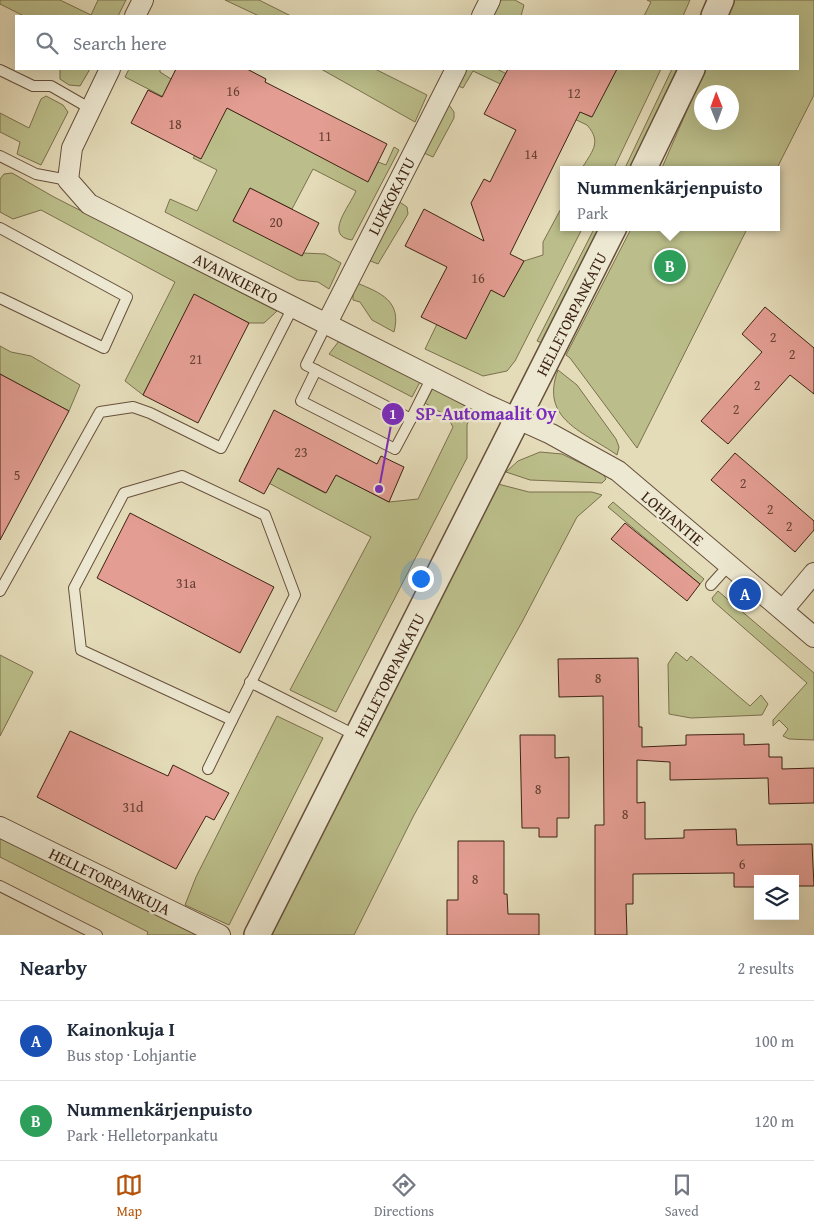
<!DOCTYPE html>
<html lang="en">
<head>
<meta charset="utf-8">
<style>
	body { margin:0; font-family:"Gentium Book Plus",serif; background:#f2f2f3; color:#1f2937 }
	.controls { position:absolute; right:15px; bottom:15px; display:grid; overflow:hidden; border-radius:0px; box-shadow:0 5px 20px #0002 }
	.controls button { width:45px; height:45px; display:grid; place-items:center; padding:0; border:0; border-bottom:1px solid #e0e1e3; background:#fff; color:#1f2937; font:25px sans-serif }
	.compass { position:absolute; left:694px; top:85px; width:45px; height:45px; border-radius:50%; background:#fff; box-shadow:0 5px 20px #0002; rotate:359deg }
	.you { position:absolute; left:420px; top:578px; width:18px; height:18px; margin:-12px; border:4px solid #fff; border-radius:50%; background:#1a73e8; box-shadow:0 0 0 8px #1a73e833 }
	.badge { display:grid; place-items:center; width:32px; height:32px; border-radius:50%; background:#b45309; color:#fff; font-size:16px; font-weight:700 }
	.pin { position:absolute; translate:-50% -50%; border:2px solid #fff; box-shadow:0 1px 5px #0006 }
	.popup { position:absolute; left:560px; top:166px; width:220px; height:65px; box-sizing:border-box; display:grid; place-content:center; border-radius:0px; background:#fff; filter:drop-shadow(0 1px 4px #0005); font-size:16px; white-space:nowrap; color:#747a83 }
	.popup b { font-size:19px; color:#1f2937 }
	.popup::after { content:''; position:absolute; left:50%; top:100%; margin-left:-10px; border:10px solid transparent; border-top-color:#fff }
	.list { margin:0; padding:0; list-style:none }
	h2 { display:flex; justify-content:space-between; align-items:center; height:65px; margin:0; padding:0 20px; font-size:21px }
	h2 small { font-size:16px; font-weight:400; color:#747a83 }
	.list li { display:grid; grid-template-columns:32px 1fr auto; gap:15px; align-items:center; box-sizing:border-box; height:80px; padding:0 20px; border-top:1px solid #e0e1e3 }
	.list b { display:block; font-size:19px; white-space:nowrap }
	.list p { margin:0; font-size:16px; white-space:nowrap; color:#747a83 }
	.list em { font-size:16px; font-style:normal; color:#747a83 }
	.icon { flex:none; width:28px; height:28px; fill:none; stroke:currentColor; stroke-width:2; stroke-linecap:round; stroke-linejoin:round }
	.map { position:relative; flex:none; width:814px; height:935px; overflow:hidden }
	.search { position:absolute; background:#fff; box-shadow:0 5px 20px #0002; left:15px; right:15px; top:15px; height:55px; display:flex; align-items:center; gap:12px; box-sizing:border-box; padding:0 18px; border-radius:0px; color:#747a83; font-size:19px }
	.sheet { height:225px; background:#fff }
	nav { display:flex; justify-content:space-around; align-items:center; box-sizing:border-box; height:70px; border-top:1px solid #e0e1e3; background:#fff; font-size:14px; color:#747a83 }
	nav a { display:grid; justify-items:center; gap:2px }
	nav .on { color:#b45309 }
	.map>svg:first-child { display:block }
	.green { fill:#bbbe8a; stroke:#7c704e; fill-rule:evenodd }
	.building { fill:#e39d92; stroke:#3d2213 }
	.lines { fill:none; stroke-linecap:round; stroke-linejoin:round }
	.service-casing { stroke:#67503c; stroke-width:12 }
	.minor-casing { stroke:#67503c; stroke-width:22 }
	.tertiary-casing { stroke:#67503c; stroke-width:28 }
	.service { stroke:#ede8d1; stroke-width:10 }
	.minor { stroke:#ede8d1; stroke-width:20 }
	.tertiary { stroke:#ede8d1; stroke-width:25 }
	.labels { text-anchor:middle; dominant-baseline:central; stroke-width:5; stroke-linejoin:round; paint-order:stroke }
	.number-label { font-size:14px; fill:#664133 }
	.street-label { font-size:16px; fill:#3d2213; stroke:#ede8d1 }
	.leader { fill:none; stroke:#7b2cbf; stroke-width:2 }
	.callout-dot { fill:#7b2cbf; stroke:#ede8d1; stroke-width:2 }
	.mark-label { font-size:15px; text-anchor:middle; font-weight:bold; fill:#fff }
	.callout-label { font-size:18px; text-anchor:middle; font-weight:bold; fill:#7b2cbf; stroke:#ede8d1; stroke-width:5; stroke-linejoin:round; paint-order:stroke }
</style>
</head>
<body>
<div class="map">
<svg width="814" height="935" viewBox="0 0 814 935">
	<rect width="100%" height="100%" fill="#e4dbb8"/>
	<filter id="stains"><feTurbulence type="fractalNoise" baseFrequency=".004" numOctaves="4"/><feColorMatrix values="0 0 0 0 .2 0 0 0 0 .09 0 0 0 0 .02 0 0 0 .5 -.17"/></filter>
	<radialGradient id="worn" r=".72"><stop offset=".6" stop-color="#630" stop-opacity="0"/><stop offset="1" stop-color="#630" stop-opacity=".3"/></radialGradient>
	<g class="green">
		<path d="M0 0H60L91 15 98 0H126L118 16H24L0 4Z"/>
		<path d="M225 0H259L291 16H259Z"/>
		<path d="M501 0H515L524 5 521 16H493Z"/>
		<path d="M647 0H690L683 16H644L651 2Z"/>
		<path d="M734 0H814V95L776 170H661L705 69H798V16H728ZM702 92H732V122H702Z"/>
		<path d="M60 69H90L80 86 69 85 60 79Z"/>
		<path d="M129 69H160V72L171 79 368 181 378 162 386 165 394 147 399 150 352 240C323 236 350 206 356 191L313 169 292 209 250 188 233 221 303 253 325 254 341 263 329 289 318 282 298 280 165 212 170 199 197 211 217 170 193 158 218 125 125 77Z"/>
		<path d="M321 69H375L427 95 415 122Z"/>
		<path d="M467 69H497L591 117 617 69H661L613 170H581C591 152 603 143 587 125L473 71 463 88 458 86Z"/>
		<path d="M672 69H677L629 170H624Z"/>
		<path d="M46 96 63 105 68 112 41 165 17 154 20 142 0 132V113L29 128 41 99Z"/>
		<path d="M449 105 454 112V118L433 157 424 153Z"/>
		<path d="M12 173 54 197 277 311 264 323H249L194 295 143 395 125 381 175 282 41 210 13 219 0 212V179L4 174Z"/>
		<path d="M398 201 407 207 408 214 378 264 368 260Z"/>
		<path d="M564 203V227H583L515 361 507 371 483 376 425 349 437 324 491 290 504 296 524 261 543 255V242Z"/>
		<path d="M595 227H600L542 343 537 341Z"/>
		<path d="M632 227H748L637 448 570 358 566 355Z"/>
		<path d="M357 283C381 293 402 301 394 332L372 320 360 302 353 300V289Z"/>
		<path d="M339 341 420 382 412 397 329 354Z"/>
		<path d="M0 346 11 352 31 356 80 385 69 411 0 374Z"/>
		<path d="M558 370 577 385 616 439 619 447 617 455C585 432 539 420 558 370Z"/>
		<path d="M433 388 472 410 467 425V458L336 712 290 690 371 537 244 470 252 455 325 493 336 475 389 502 418 499 453 427 447 416 425 403Z"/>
		<path d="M540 452 562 454 603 474 606 479 602 483 530 480 506 472 518 461Z"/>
		<path d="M498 484 529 492H592L602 495 577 517 522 622 414 815 354 935H271Z"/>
		<path d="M613 502 704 579 700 584 608 507Z"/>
		<path d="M718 591 814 673V740L789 739 783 736 788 729 779 720 773 726V720L807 683 713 601 712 598Z"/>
		<path d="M676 652 687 661 691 656 750 706 761 695 768 704 762 715 691 718 669 714 668 664Z"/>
		<path d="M0 655 33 672 0 736Z"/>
		<path d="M277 716 323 738 229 925 185 905 196 877Z"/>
		<path d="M0 837 205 935H147L148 932 0 857Z"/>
	</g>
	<g class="building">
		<path d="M176 69H247L266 79 265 82 387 144 368 182 227 108 201 159 131 123 148 90 162 97Z"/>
		<path d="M508 69H617L592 117 580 112 510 254 524 261 504 297 491 290 466 339 421 317 447 267 405 246 424 209 484 241 471 203 484 179 490 182 516 130 484 114Z"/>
		<path d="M250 188 319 223 302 256 233 221Z"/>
		<path d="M194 294 249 323 198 423 143 395Z"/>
		<path d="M765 307 814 348V394L790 375 728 444 701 421 762 352 742 334Z"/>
		<path d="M0 374 69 411 0 540Z"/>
		<path d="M274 410 377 464 381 456 404 467 389 502 336 475 326 493 278 468 264 494 239 481Z"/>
		<path d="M735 453 814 521V530L795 552 711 480Z"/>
		<path d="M130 513 274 587 240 653 97 578Z"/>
		<path d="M625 523 700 584 687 601 611 539Z"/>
		<path d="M638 658 639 727H642V747L686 745V735L744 734V745L769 744V757H782V769L814 768V803L769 804 768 778 670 780V762L637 760V803L645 802V839L684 838V830L736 829 737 845 812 844 814 886H795V879H758V887H734V873L633 874V904H626L627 935H595V825H604L603 696 559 697 558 659Z"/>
		<path d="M70 731 168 776 173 765 229 793 214 820 206 816 176 869 37 797Z"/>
		<path d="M520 735H555V758L569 757V818H557V837H539V828H522Z"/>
		<path d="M458 841H504V894H507L508 914H539V935H447V900H458Z"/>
	</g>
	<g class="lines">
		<defs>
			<g id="service">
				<path d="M0 70 33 86H51L91 109"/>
				<path d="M0 156 36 174 68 180"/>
				<path d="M0 228 127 297 104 348 0 298"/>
				<path d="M327 323 306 365 411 419 432 377"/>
				<path d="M316 370 301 401 395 449 411 419"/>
				<path d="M182 476 265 515 295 595 232 720 81 650 74 588 124 493Z"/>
				<path d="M711 585 729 565"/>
				<path d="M0 591 100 412 133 407 150 413 221 448 293 307"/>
				<path d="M250 682 357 736"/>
				<path d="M208 769 232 720"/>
				<path d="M0 886 97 935"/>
			</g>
			<g id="minor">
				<path d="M135 16 143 0"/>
				<path d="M482 16 490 0"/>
				<path d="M110 69 72 148 68 180 89 204 483 403 551 434 618 471 814 637"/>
				<path d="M327 323 456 69"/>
				<path d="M783 610 814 573"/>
				<path d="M0 827 220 935"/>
			</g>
			<g id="tertiary">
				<path d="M714 16 721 0"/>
				<path d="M643 170 692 69"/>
				<path d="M257 935 614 227"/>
			</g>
		</defs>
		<use href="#service" class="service-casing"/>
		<use href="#minor" class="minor-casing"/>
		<use href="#tertiary" class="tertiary-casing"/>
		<use href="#service" class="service"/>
		<use href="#minor" class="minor"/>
		<use href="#tertiary" class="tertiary"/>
	</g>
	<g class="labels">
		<g class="number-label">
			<text x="233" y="91">16</text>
			<text x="574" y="93">12</text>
			<text x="175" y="124">18</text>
			<text x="325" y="136">11</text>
			<text x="531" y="154">14</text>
			<text x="276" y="222">20</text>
			<text x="478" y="278">16</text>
			<text x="773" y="337">2</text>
			<text x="792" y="354">2</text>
			<text x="196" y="359">21</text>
			<text x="757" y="385">2</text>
			<text x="736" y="409">2</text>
			<text x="301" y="452">23</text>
			<text x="17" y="475">5</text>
			<text x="743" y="483">2</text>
			<text x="770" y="509">2</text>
			<text x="789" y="526">2</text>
			<text x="186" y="583">31a</text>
			<text x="598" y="678">8</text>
			<text x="538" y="789">8</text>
			<text x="133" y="807">31d</text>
			<text x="625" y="814">8</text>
			<text x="742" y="864">6</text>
			<text x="475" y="879">8</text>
		</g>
		<g class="street-label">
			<text transform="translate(391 196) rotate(-63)">LUKKOKATU</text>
			<text transform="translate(236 278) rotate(27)">AVAINKIERTO</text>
			<text transform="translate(571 314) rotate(-63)">HELLETORPANKATU</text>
			<text transform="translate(673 518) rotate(40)">LOHJANTIE</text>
			<text transform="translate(389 675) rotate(-63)">HELLETORPANKATU</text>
			<text transform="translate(110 881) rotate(26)">HELLETORPANKUJA</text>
		</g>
	</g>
	<path class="leader" d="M379 489L393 414"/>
	<g class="callout-dot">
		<circle cx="379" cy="489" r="5"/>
		<circle cx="393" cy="414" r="12"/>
	</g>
	<g class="mark-label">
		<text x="393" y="419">1</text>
	</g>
	<g class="callout-label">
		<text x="486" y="420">SP-Automaalit Oy</text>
	</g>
	<rect width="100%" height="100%" filter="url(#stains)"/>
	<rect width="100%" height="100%" fill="url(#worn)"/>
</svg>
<div class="controls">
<button><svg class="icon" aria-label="layers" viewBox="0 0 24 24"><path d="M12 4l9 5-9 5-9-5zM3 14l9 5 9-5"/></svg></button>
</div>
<svg class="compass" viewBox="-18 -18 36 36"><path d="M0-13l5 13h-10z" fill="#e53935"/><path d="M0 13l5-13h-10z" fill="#747a83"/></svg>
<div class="you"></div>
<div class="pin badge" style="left:745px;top:594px;background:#1a4fb4">A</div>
<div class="pin badge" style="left:670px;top:266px;background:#2e9e5b">B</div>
<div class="popup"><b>Nummenkärjenpuisto</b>Park</div>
<div class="search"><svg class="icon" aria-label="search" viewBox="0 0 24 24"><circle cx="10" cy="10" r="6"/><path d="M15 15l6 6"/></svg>Search here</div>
</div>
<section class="sheet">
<h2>Nearby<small>2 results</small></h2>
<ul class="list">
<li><span class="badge" style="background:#1a4fb4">A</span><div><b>Kainonkuja I</b><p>Bus stop · Lohjantie</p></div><em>100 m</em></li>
<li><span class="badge" style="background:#2e9e5b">B</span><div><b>Nummenkärjenpuisto</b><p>Park · Helletorpankatu</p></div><em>120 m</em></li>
</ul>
</section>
<nav>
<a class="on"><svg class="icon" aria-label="map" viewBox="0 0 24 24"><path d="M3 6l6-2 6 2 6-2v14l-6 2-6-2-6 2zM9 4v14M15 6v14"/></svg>Map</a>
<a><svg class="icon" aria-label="directions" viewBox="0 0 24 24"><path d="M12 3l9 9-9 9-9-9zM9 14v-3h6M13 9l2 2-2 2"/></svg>Directions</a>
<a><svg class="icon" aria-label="saved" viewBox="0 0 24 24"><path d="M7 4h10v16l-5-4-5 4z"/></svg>Saved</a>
</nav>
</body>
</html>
